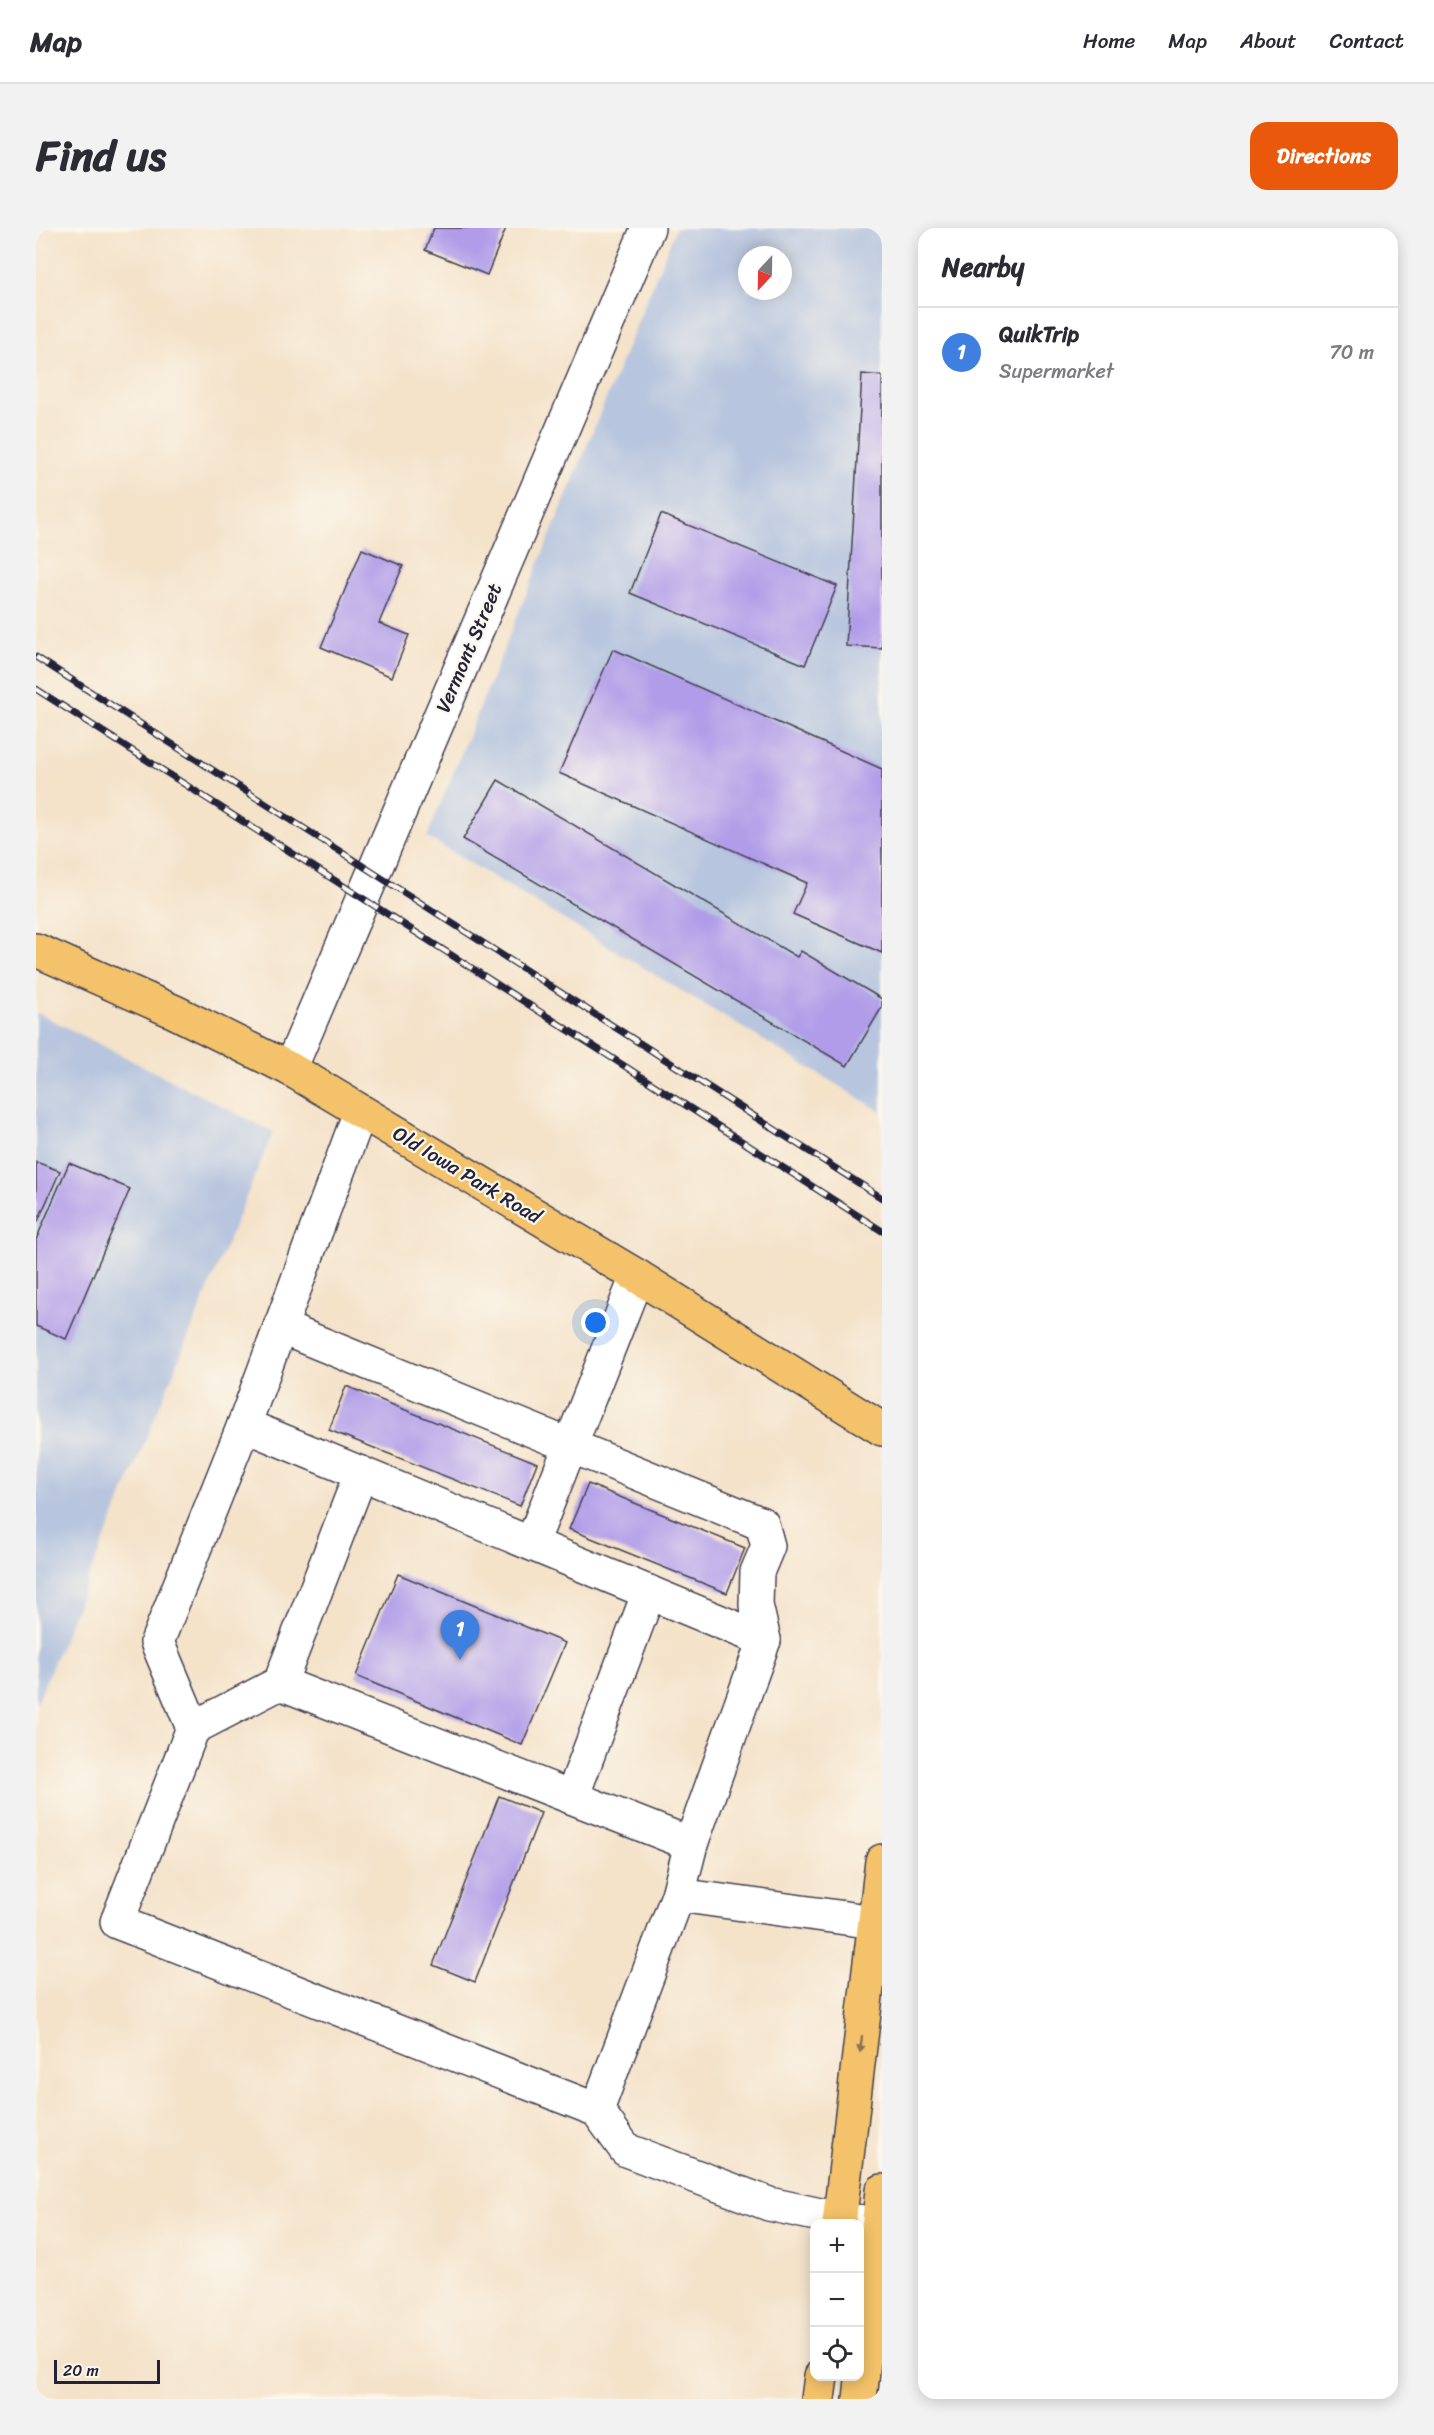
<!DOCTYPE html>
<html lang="en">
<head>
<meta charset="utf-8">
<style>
	body { margin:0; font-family:Sriracha,sans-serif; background:#f2f2f3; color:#2b2b33 }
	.controls { position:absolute; right:18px; bottom:18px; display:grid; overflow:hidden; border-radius:12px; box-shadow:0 3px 15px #0003 }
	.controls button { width:54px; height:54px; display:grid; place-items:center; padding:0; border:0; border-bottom:2px solid #e1e1e2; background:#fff; color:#2b2b33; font:30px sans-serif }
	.compass { position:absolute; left:702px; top:18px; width:54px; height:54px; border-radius:50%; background:#fff; box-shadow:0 3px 15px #0003; rotate:202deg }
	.scale { position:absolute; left:18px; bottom:15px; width:106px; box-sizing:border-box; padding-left:6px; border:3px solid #22223b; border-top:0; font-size:16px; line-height:21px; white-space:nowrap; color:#22223b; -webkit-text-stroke:4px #fbf7ec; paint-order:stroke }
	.you { position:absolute; left:560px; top:1095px; width:21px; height:21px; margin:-15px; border:4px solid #fff; border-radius:50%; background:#1a73e8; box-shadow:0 0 0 9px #1a73e833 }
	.badge { display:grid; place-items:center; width:39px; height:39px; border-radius:50%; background:#ea580c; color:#fff; font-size:20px; font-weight:700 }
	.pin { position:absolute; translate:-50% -50px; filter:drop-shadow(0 2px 3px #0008) }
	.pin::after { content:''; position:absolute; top:32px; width:21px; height:18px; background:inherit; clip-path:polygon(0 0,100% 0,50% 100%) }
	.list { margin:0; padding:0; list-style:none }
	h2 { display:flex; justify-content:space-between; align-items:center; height:78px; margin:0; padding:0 24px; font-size:26px }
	h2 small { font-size:20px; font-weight:400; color:#7c7c81 }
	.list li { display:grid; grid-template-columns:39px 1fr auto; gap:18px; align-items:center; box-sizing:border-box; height:90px; padding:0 24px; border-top:2px solid #e1e1e2 }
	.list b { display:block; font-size:22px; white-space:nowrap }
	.list p { margin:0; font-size:20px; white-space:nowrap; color:#7c7c81 }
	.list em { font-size:20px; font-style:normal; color:#7c7c81 }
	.icon { flex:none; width:33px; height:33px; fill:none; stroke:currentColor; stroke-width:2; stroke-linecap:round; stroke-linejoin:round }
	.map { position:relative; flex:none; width:846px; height:2171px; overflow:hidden; border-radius:18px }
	header { display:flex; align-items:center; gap:36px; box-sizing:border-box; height:84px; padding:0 30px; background:#fff; border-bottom:2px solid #e1e1e2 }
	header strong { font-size:28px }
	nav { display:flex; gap:33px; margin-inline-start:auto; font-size:21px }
	.intro { display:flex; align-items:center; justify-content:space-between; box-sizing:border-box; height:144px; padding:0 36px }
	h1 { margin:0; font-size:42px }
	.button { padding:15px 27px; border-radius:18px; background:#ea580c; color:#fff; font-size:21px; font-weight:700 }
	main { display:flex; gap:36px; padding:0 36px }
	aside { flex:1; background:#fff; border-radius:18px; box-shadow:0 3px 15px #0003 }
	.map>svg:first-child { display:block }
	.industrial { fill:#b7c5de; fill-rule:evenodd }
	.building { fill:#b09ce8 }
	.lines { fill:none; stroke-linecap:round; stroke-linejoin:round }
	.minor-casing { stroke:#423f50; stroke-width:36 }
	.major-casing { stroke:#423f50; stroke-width:36 }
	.highway-casing { stroke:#423f50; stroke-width:36 }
	.minor { stroke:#fff; stroke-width:33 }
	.major { stroke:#f3c26a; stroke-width:33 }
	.highway { stroke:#f3c26a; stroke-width:33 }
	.rail-casing { stroke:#22223b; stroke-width:7 }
	.rail { stroke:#fbf7ec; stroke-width:4.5; stroke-dasharray:14; stroke-linecap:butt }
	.oneway { fill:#8a7252 }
	.labels { text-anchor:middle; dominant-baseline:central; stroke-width:4.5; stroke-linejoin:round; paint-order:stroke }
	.street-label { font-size:20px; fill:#22223b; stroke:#fbf7ec }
</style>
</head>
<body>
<header>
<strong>Map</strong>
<nav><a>Home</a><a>Map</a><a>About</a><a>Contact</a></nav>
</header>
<div class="intro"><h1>Find us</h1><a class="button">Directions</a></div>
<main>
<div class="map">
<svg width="846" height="2171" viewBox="0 0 846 2171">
	<rect width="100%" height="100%" fill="#fbf7ec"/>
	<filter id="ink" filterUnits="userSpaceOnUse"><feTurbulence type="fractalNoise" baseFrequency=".0167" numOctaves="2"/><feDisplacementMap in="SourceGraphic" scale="12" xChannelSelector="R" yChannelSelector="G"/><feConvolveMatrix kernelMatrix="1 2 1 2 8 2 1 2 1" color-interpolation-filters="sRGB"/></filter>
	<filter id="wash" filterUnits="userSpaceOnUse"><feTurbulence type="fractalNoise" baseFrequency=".008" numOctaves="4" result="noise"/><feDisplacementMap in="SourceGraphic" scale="24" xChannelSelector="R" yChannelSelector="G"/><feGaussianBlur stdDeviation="1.35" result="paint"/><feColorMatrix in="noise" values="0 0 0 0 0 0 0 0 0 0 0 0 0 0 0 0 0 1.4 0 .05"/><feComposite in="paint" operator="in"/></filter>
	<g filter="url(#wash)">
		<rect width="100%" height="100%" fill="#f4e2c9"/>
		<g class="industrial">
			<path d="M640 0H846V884L391 609ZM711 27H747V63H711Z"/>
			<path d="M0 784 237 904 0 1477Z"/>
		</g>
		<g id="blocks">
			<g class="building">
				<path d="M398 0H470L451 47 389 22Z"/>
				<path d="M826 146 846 148V420L810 418Z"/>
				<path d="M625 286 801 358 769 437 594 365Z"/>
				<path d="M326 321 367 338 343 395 373 407 356 449 285 419Z"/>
				<path d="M577 421 846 541V725L757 686 771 655 523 545Z"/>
				<path d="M462 552 761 729 765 723 846 771V779L811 838 427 611Z"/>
				<path d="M0 934 24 943 2 993 0 992Z"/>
				<path d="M33 935 94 961 30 1111 0 1098V1012Z"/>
				<path d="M310 1158 501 1235 484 1278 293 1202Z"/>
				<path d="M552 1256 709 1320 691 1365 533 1301Z"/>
				<path d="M362 1346 529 1415 486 1517 320 1448Z"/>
				<path d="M463 1568 505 1585 439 1754 397 1737Z"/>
			</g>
		</g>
	</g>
	<g filter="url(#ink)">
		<use href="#blocks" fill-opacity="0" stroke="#423f50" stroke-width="1.5"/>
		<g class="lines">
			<defs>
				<g id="minor">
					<path d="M254 841 612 0"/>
					<path d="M324 884 208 1197 121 1414 157 1500 244 1455 655 1616"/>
					<path d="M244 1099 726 1296 732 1318 721 1344 720 1377 728 1412 655 1616 642 1667 846 1695"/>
					<path d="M208 1197 728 1412"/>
					<path d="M496 1315 601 1048"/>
					<path d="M244 1455 325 1245"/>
					<path d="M157 1500 81 1694 561 1882 590 1922 733 1976 803 1991 842 1996"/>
					<path d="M536 1569 613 1364"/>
					<path d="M561 1882 642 1667"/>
				</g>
				<g id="major">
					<path d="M0 722 139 784 254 841 601 1048 846 1201"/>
					<path d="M803 1996 846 1633"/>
					<path d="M782 2171 785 2148"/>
				</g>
				<path id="highway" d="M824 2171 846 1963"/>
			</defs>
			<use href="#minor" class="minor-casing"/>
			<use href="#major" class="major-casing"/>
			<use href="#highway" class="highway-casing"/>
			<use href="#minor" class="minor"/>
			<use href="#major" class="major"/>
			<use href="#highway" class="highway"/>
			<defs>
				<g id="rail">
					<path d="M0 429 846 970"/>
					<path d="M0 461 846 1003"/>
				</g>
			</defs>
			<use href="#rail" class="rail-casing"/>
			<use href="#rail" class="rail"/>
		</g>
		<defs><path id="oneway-solid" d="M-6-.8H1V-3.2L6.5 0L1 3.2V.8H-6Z" transform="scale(1.5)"/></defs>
		<use class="oneway" href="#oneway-solid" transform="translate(825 1816) rotate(97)"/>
	</g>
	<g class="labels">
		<g class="street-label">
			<text transform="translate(433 420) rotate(-67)">Vermont Street</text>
			<text transform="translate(431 947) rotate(31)">Old Iowa Park Road</text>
		</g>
	</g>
</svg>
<div class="controls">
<button>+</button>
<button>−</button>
<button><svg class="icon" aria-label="locate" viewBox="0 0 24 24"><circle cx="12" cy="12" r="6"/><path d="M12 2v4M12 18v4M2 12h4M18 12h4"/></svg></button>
</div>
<svg class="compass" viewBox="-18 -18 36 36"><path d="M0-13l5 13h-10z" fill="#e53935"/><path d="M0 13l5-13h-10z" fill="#7c7c81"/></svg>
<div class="scale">20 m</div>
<div class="you"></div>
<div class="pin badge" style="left:424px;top:1432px;background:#3f7fe0">1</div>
</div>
<aside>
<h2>Nearby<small></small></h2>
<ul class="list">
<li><span class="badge" style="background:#3f7fe0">1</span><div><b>QuikTrip</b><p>Supermarket</p></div><em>70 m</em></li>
</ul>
</aside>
</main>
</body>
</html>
